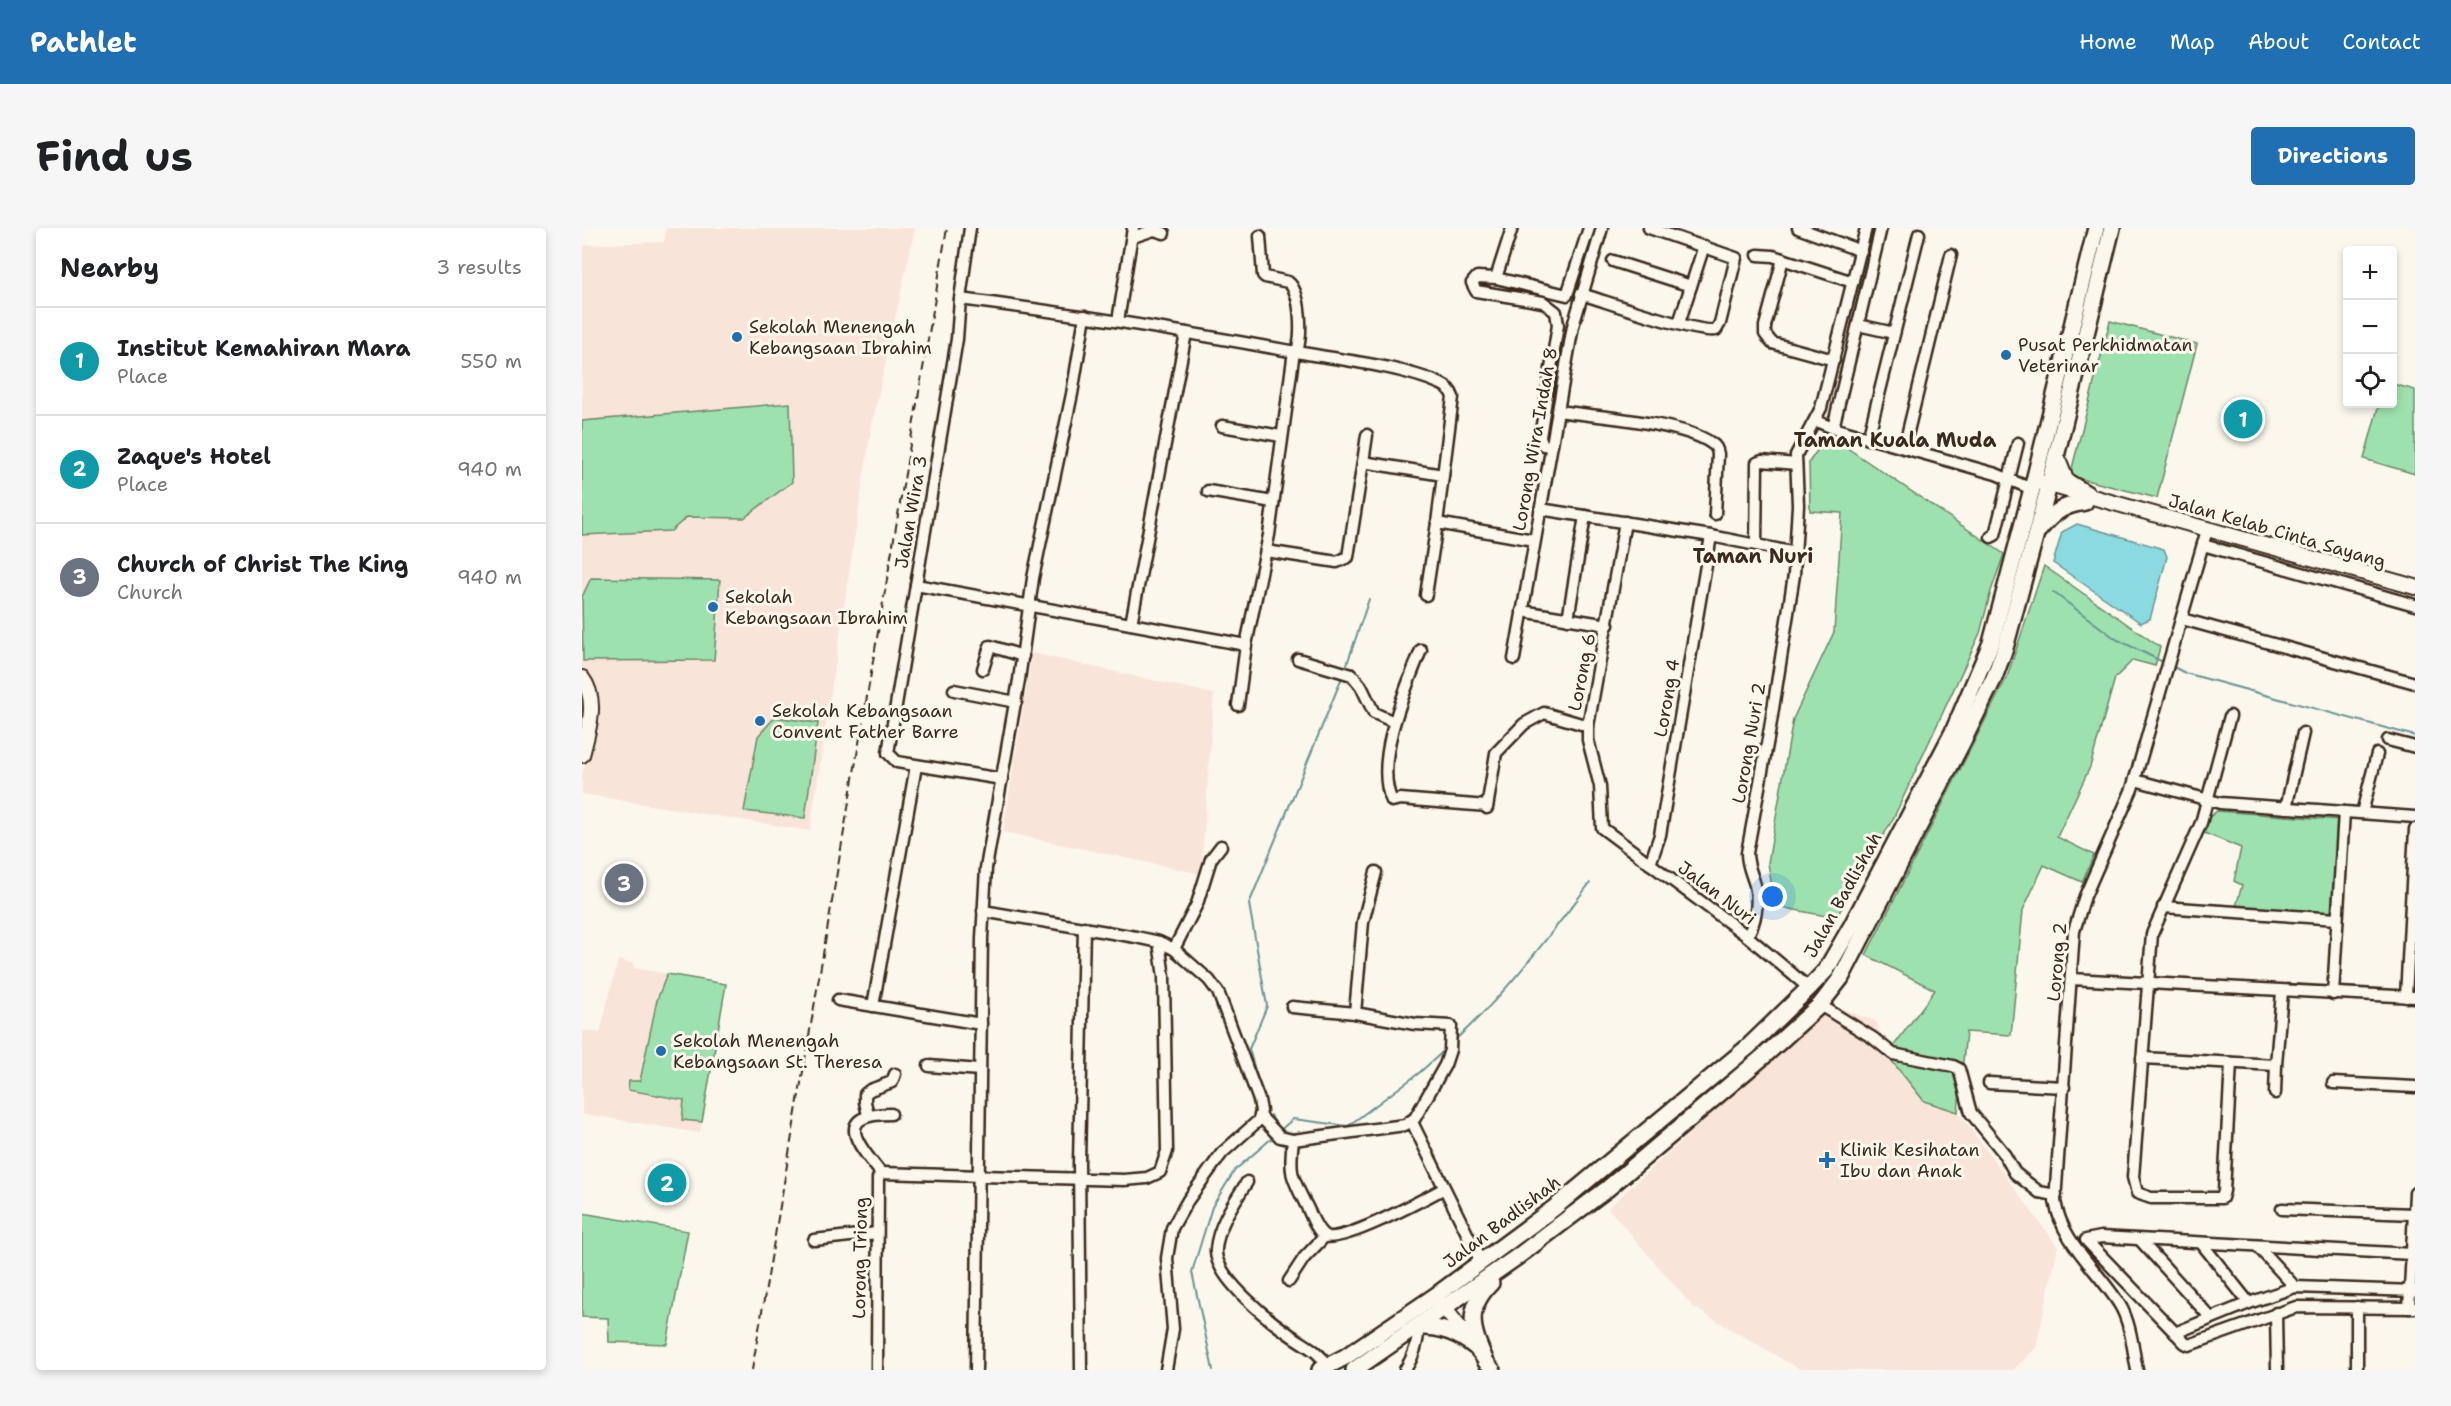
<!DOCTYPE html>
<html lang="en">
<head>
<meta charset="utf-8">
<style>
	body { margin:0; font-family:"Shantell Sans",sans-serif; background:#f6f6f6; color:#202124 }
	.controls { position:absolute; right:18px; top:18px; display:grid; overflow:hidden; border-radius:6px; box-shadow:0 3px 9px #0003 }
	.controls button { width:54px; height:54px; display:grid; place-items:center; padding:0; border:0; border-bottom:2px solid #e0e0e0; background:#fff; color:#202124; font:30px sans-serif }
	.you { position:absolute; left:1191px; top:669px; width:21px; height:21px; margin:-15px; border:4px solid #fff; border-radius:50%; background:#1a73e8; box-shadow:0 0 0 9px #1a73e833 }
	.badge { display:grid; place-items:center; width:39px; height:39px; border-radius:50%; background:#1f6fb2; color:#fff; font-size:20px; font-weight:700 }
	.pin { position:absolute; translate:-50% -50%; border:3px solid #fff; box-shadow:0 2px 6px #0006 }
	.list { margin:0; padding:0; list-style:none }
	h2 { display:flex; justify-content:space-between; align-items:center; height:78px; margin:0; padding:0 24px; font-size:26px }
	h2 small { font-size:20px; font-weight:400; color:#757577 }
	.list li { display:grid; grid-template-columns:39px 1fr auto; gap:18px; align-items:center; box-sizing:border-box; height:108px; padding:0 24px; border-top:2px solid #e0e0e0 }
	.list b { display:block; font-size:22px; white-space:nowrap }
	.list p { margin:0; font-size:20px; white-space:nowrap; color:#757577 }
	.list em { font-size:20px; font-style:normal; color:#757577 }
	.icon { flex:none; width:33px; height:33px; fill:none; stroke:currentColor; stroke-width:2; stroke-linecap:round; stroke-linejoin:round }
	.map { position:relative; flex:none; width:1833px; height:1142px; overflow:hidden; border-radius:6px }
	header { display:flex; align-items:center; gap:36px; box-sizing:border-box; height:84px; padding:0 30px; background:#1f6fb2; color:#fff }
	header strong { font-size:28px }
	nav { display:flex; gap:33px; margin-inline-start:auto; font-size:21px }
	.intro { display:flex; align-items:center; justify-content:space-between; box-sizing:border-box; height:144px; padding:0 36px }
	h1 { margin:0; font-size:42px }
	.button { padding:15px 27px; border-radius:6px; background:#1f6fb2; color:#fff; font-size:21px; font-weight:700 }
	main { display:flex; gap:36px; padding:0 36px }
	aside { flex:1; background:#fff; border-radius:6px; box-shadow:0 3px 9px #0003 }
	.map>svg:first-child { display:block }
	.built { fill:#f9e4da }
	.green { fill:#9de2ae; stroke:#6c8666; stroke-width:1.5 }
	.water { fill:#8adbe1; stroke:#6a9493; stroke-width:1.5 }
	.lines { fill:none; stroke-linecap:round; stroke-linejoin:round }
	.stream { stroke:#6a9493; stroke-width:2 }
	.street-casing { stroke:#3b2a1e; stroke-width:15 }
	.secondary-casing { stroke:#3b2a1e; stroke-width:18 }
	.primary-casing { stroke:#3b2a1e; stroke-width:20 }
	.street { stroke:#fbf7ec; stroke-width:10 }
	.secondary { stroke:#fbf7ec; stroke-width:14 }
	.primary { stroke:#fbf7ec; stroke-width:15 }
	.rail { stroke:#3b2a1e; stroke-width:2; stroke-dasharray:9 4.5; stroke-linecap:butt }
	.poi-dot { fill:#1f6fb2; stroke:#fbf7ec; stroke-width:2 }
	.labels { text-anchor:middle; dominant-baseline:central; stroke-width:6; stroke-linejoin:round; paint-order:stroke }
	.poi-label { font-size:18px; fill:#3b2a1e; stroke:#fbf7ec; text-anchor:start }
	.street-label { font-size:18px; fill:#3b2a1e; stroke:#fbf7ec }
	.neighbourhood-label { font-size:20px; font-weight:bold; fill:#3b2a1e; stroke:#fbf7ec }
</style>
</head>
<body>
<header>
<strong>Pathlet</strong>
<nav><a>Home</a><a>Map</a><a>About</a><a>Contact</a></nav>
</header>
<div class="intro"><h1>Find us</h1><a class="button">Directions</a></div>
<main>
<aside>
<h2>Nearby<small>3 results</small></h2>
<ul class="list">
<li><span class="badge" style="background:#0f9aa8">1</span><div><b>Institut Kemahiran Mara</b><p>Place</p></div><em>550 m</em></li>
<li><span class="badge" style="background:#0f9aa8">2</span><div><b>Zaque's Hotel</b><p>Place</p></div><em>940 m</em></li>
<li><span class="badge" style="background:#6b7280">3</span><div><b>Church of Christ The King</b><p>Church</p></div><em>940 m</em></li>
</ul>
</aside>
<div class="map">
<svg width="1833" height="1142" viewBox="0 0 1833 1142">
	<rect width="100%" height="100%" fill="#fbf7ec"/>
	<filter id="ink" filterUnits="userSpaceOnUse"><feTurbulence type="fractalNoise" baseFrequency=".0167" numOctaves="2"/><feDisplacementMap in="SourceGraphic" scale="12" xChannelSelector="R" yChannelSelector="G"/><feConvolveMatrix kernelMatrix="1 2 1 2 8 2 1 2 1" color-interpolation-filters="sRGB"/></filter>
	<g filter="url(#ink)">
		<g class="built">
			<path d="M84 0H333L289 201 228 603 0 566V547L7 523 6 447 0 440V17L82 14Z"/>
			<path d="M450 425 632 466 619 646 421 604Z"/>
			<path d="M36 732 52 736 51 740 144 756 118 905 0 886V802L18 805Z"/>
			<path d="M1248 777 1294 793 1308 830 1342 873 1376 884 1476 1019 1454 1120 1431 1142H1219L1111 1079 1026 980Z"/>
		</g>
		<g class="green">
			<path d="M1528 93 1615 116 1575 270 1488 248Z"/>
			<path d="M1811 156 1833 162V246L1782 231 1797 176H1810Z"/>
			<path d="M208 175 210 254 162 290 105 289 89 303 0 307V193Z"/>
			<path d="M1246 207 1422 326 1409 363 1398 405 1312 589 1254 690 1193 678 1186 635 1211 491 1252 404 1260 285 1228 283 1227 234Z"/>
			<path d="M1462 338 1578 419 1573 438 1551 432 1533 450 1508 539 1475 609 1512 627 1500 654 1462 637 1441 682 1429 807 1384 804 1376 884 1342 873 1305 827 1353 762 1284 727 1425 449Z"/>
			<path d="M9 350 138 352 132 432 1 433 0 369Z"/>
			<path d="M193 489 236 495 223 590 162 583 176 508Z"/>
			<path d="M1635 583 1758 592 1751 689 1653 682 1660 657 1652 653 1659 620 1620 604 1626 590Z"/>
			<path d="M85 746 144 756 120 894 100 892 102 872 46 862 47 853H58L75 772Z"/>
			<path d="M0 985 106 1003 85 1116 27 1114 26 1090 0 1089Z"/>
		</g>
		<path class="water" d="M1495 296 1582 321 1585 329 1568 391 1559 395 1471 335 1480 304Z"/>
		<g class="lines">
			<g class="stream">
				<path d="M1471 364 1534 411 1583 435"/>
				<path d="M1588 437 1603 445 1833 508"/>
				<path d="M763 442 787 371"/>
				<path d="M873 812C924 766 966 709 1008 655"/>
				<path d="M679 863 667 821 685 778 667 676 761 447"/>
				<path d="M689 887 693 896"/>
				<path d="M696 904 711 891 766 898 837 845 865 820"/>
				<path d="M631 1142 610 1044 630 979 653 942 690 910"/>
			</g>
			<defs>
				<g id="street">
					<path d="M388 0 378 71 375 111 306 525 315 534 420 551"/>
					<path d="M1216 0 1279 23"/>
					<path d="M678 8 681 47 683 49 706 54C720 65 720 107 715 124"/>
					<path d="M551 9 572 2 582 5"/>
					<path d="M1176 27 1191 28 1271 54"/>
					<path d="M1201 31 1183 98V106L1190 115 1252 132"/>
					<path d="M1031 33 1109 58"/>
					<path d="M914 50 930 0"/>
					<path d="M999 66C1023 73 1115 106 1134 102L1138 95 1154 30 1067 0"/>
					<path d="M378 71C488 85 598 103 708 123 752 131 820 138 859 156 866 159 869 163 871 169L855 295 844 367"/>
					<path d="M536 93 551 0"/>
					<path d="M1097 95 1122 18"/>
					<path d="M1276 97 1312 105"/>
					<path d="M975 183C1012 188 1102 195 1129 215 1134 218 1135 221 1136 226L1133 286"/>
					<path d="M1234 193 1251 200 1414 246 1450 261"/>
					<path d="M640 198 699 208"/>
					<path d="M1251 200 1299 0"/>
					<path d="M1286 211 1337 6"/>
					<path d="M969 218 961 217 958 209 976 97 974 84 961 74 894 63 890 55 895 49 914 50 985 67 1007 0"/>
					<path d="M1322 220 1369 27"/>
					<path d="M781 234 785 207"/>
					<path d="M626 263 691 274"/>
					<path d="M958 281 1129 308 1214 325"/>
					<path d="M1043 294 1006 498V512L1018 558 1020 600 1165 708 1227 760"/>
					<path d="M855 295 952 312"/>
					<path d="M1409 309 1413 307 1436 215"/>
					<path d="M1174 316 1175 235 1180 233 1214 236"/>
					<path d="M1621 317 1833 377"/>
					<path d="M684 323 755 334 766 329 781 234 861 247"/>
					<path d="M334 357 664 417"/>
					<path d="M940 383 1026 397"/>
					<path d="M986 391 1003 288"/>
					<path d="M1600 391 1833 455"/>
					<path d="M549 396 604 105"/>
					<path d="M839 422C824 460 791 534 810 573L818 571 905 578"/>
					<path d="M716 431 770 447 779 458 792 485 812 494"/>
					<path d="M932 431 991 98 1020 0"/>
					<path d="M401 441 408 418 441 428"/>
					<path d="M372 462 434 474"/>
					<path d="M656 477 664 417 687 307 712 123"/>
					<path d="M1648 488 1619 595 1570 706 1551 949 1555 965 1569 970H1640L1642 963 1649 835"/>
					<path d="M1806 512 1833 519"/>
					<path d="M1553 552 1638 575 1833 589"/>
					<path d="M905 580 914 525 942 496 962 485 1006 498"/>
					<path d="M1704 580 1721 505"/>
					<path d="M1780 585 1795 526"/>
					<path d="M1068 636 1078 607 1129 308"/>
					<path d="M1581 679 1755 691"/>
					<path d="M401 683 554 709 577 714 592 721 627 752 636 764 677 872 679 883 677 892 640 925 606 972 590 1000 585 1030 591 1101 584 1142"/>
					<path d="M1165 708C1174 695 1177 673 1173 657 1170 646 1165 638 1165 625L1188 500 1212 347 1216 277 1214 227 1239 180 1284 0"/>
					<path d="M592 721 615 676 629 631 639 618"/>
					<path d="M1489 751 1833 769"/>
					<path d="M1751 766 1762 584"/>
					<path d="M1824 769 1833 601"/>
					<path d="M256 772 399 796"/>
					<path d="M1238 777 1291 810 1311 826 1371 838 1377 841 1389 885 1421 924 1433 945 1457 964 1474 967"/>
					<path d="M291 778 334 538"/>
					<path d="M773 785 781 694 794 644"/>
					<path d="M1560 830 1694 837 1700 764"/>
					<path d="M347 838 398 842"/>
					<path d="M1407 855 1482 859"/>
					<path d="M1751 855 1833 859"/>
					<path d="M1693 865 1694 837"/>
					<path d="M286 887 283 874V866L288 862 310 854 313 846"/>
					<path d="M679 889 698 909 711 912 823 897 833 890 863 837 868 822 869 798 833 796 773 785 710 779"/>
					<path d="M830 894 899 1034"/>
					<path d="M711 912C707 944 709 948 724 977 729 986 734 1003 743 1008 759 1016 842 971 861 961"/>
					<path d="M299 945C277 918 249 886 309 886"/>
					<path d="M665 954C653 973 636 997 634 1021 631 1048 687 1092 707 1106 722 1117 736 1122 746 1138"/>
					<path d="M1700 981 1832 986"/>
					<path d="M232 1012 295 1005"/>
					<path d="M1558 1012 1629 1090"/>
					<path d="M1620 1016 1667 1075"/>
					<path d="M1676 1019 1713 1059"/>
					<path d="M1830 1026 1519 1009 1504 1012 1603 1115 1607 1117 1714 1079 1833 1080"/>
					<path d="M707 1053 722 1030 743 1008"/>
					<path d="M1775 1079V1142"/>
					<path d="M1827 1080 1833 965"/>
					<path d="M1694 1085 1695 1142"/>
					<path d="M1593 1105 1667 1075 1713 1059 1833 1063"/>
					<path d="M295 1142 296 950 299 945 542 952 565 950 578 944 585 923 582 749 577 714"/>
					<path d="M394 1142 400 710 404 640 437 452 451 350 490 166 503 88"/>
					<path d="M499 1142 497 935 502 699"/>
					<path d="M823 1142C831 1129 837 1115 836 1099"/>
					<path d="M1555 1142C1551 1122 1549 1097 1539 1079 1518 1043 1480 1016 1473 973L1492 703 1503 668 1550 561 1625 302"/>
				</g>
				<g id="secondary">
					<path d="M1457 254 1833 359"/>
					<path d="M0 450C17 472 6 503 0 527"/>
					<path d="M856 1072 911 1142"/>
				</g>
				<g id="primary">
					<path d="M1474 228 1484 253 1505 266"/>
					<path d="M1457 302C1471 285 1481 277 1503 274"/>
					<path d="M836 1099C857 1098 875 1104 892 1118"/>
					<path d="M904 1134C890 1102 882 1082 909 1055"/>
					<path d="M738 1142 763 1129 853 1068 972 980 1166 819 1227 760 1244 742 1270 697 1371 504 1409 415 1450 261 1514 0"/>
					<path d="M772 1142 935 1029 1025 961 1182 828 1238 777 1259 750 1383 509 1412 450 1423 420 1465 265 1530 0"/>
				</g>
			</defs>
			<use href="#street" class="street-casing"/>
			<use href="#secondary" class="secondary-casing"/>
			<use href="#primary" class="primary-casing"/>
			<use href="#street" class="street"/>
			<use href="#secondary" class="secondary"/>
			<use href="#primary" class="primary"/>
			<path class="rail" d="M170 1142 365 0"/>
		</g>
	</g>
	<g class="poi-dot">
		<circle cx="155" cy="109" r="6"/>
		<circle cx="1424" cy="127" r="6"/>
		<circle cx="131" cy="379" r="6"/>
		<circle cx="178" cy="493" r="6"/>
		<circle cx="79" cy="823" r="6"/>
		<path d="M1242 923h6v6h6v6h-6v6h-6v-6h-6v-6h6z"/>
	</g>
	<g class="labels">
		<g class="poi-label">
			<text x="167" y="99">Sekolah Menengah<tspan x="167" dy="21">Kebangsaan Ibrahim</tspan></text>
			<text x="1436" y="117">Pusat Perkhidmatan<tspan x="1436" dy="21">Veterinar</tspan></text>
			<text x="143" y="369">Sekolah<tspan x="143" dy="21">Kebangsaan Ibrahim</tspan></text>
			<text x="190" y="483">Sekolah Kebangsaan<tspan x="190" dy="21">Convent Father Barre</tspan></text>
			<text x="91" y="813">Sekolah Menengah<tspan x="91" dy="21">Kebangsaan St. Theresa</tspan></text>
			<text x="1258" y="922">Klinik Kesihatan<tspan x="1258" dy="21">Ibu dan Anak</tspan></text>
		</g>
		<g class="street-label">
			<text transform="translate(953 211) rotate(-80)">Lorong Wira Indah 8</text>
			<text transform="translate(329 284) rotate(-80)">Jalan Wira 3</text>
			<text transform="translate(1695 303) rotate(16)">Jalan Kelab Cinta Sayang</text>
			<text transform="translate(1000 444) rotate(-79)">Lorong 6</text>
			<text transform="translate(1085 470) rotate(-80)">Lorong 4</text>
			<text transform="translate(1167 515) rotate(-80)">Lorong Nuri 2</text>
			<text transform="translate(1135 665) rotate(37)">Jalan Nuri</text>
			<text transform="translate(1261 667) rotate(-61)">Jalan Badlishah</text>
			<text transform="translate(1475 734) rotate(-85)">Lorong 2</text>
			<text transform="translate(920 994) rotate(-37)">Jalan Badlishah</text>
			<text transform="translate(278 1030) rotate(-89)">Lorong Triong</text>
		</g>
		<g class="neighbourhood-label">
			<text x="1313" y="212">Taman Kuala Muda</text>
			<text x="1171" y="328">Taman Nuri</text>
		</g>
	</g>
</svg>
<div class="controls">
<button>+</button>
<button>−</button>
<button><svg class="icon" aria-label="locate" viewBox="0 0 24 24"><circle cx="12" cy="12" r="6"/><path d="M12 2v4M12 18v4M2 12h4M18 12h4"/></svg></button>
</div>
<div class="you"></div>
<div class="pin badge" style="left:1661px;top:191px;background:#0f9aa8">1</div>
<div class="pin badge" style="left:85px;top:955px;background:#0f9aa8">2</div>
<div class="pin badge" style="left:42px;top:655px;background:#6b7280">3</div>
</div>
</main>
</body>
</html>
